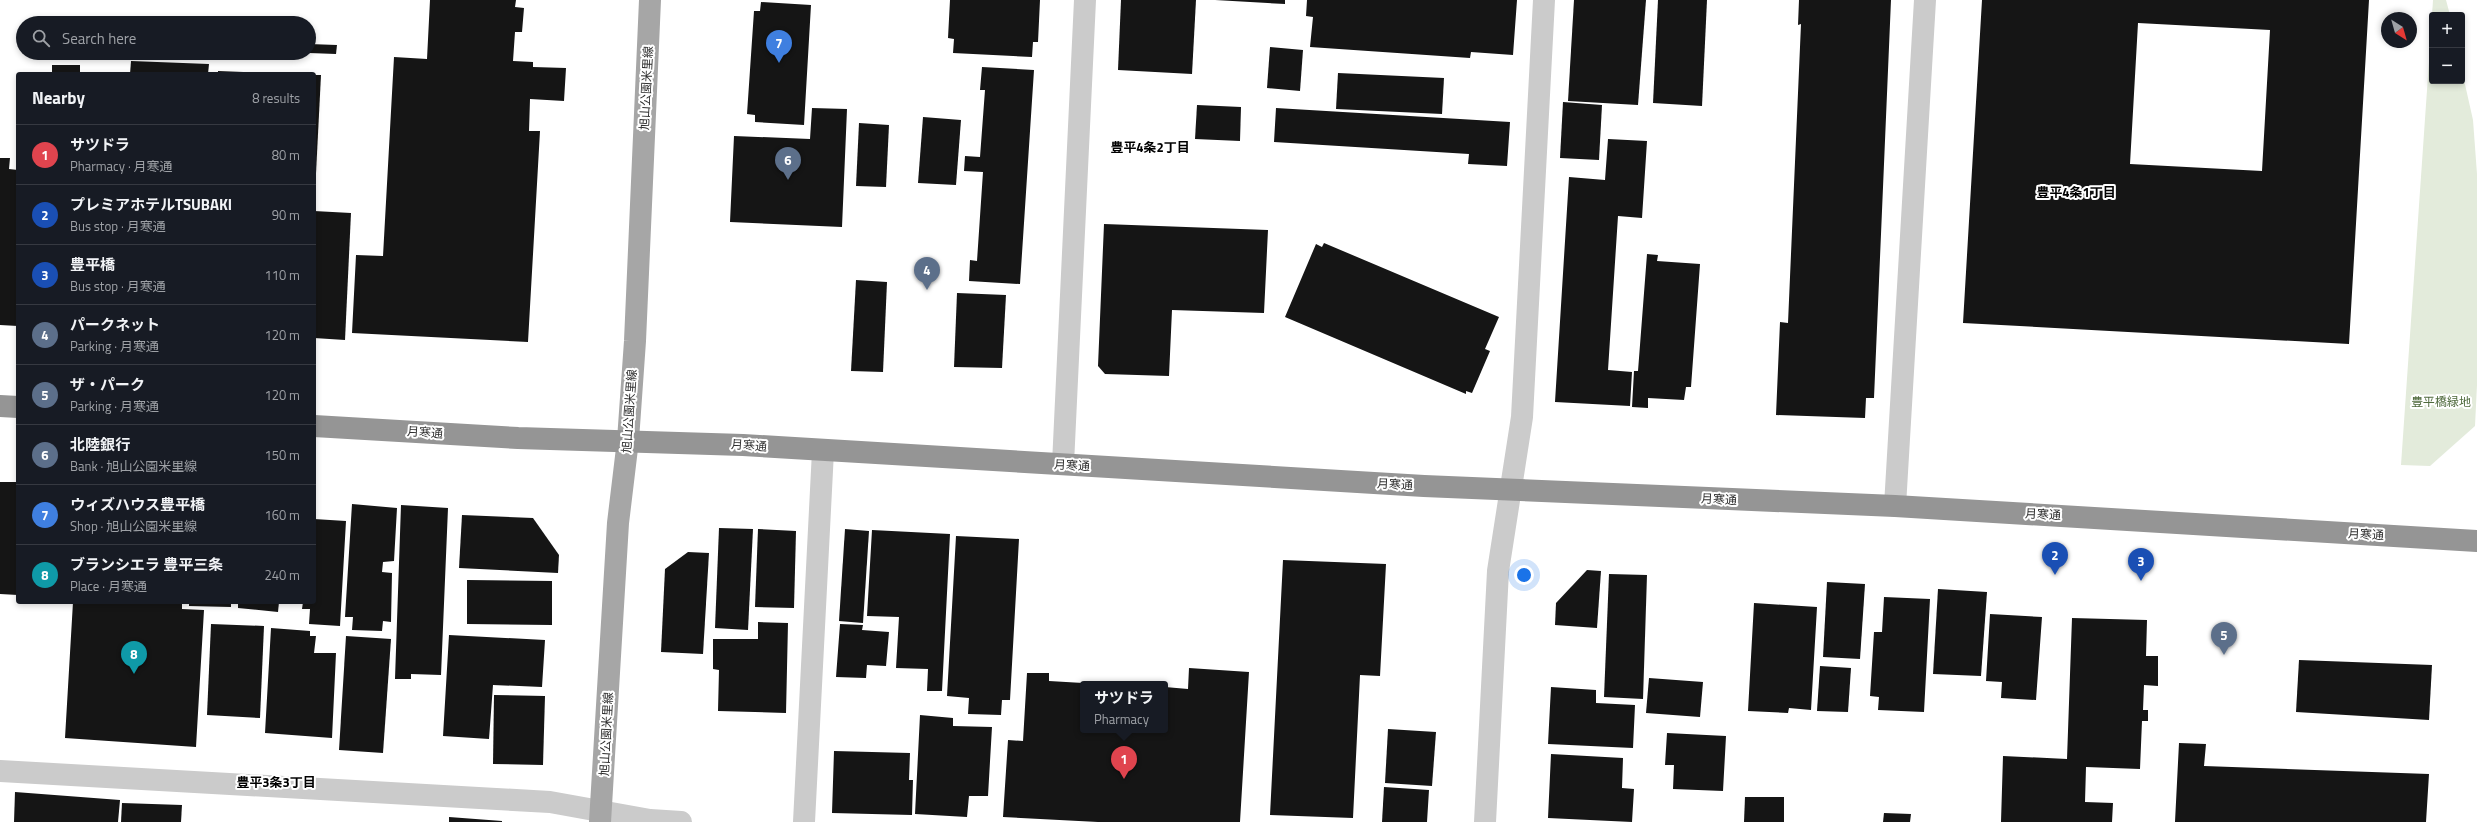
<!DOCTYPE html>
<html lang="en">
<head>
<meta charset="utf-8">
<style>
	body { margin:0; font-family:"Titillium Web","Noto Sans JP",sans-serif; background:#20242c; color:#f1f3f6 }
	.controls { position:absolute; right:12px; top:12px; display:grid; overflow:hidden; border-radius:4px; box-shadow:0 2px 6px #0003 }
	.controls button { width:36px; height:36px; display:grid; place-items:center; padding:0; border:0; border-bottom:1px solid #363941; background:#171b24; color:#f1f3f6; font:20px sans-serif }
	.compass { position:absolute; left:2381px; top:12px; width:36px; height:36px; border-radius:50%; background:#171b24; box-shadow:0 2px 6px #0003; rotate:143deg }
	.you { position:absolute; left:1524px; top:575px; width:14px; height:14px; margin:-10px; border:3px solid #fff; border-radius:50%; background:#1a73e8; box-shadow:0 0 0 6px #1a73e833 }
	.badge { display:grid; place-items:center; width:26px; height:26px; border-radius:50%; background:#e33135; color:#fff; font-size:13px; font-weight:700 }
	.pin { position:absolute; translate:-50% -33px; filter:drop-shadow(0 1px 2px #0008) }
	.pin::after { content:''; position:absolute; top:21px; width:14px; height:12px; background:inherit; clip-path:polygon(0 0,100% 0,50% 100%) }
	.popup { position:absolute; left:1080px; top:681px; width:88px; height:52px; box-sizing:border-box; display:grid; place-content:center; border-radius:4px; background:#171b24; filter:drop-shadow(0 1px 3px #0005); font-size:13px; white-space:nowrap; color:#9ea1a6 }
	.popup b { font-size:15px; color:#f1f3f6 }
	.popup::after { content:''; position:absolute; left:50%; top:100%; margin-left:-8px; border:8px solid transparent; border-top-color:#171b24 }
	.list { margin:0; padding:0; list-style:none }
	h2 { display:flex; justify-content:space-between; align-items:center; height:52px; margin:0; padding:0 16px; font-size:17px }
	h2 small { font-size:13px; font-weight:400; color:#9ea1a6 }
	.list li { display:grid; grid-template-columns:26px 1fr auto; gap:12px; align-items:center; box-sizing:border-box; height:60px; padding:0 16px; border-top:1px solid #363941 }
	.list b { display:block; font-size:15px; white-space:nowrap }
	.list p { margin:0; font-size:13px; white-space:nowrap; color:#9ea1a6 }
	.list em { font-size:13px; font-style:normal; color:#9ea1a6 }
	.icon { flex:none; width:22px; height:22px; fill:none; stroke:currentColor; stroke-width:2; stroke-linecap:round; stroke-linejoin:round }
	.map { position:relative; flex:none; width:2477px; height:822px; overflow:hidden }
	.search { position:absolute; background:#171b24; box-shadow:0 2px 6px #0003; left:16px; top:16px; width:300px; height:44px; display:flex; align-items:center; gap:10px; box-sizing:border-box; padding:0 14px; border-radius:22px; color:#9ea1a6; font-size:15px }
	.panel { position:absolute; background:#171b24; box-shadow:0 2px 6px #0003; left:16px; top:72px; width:300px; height:532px; border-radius:4px }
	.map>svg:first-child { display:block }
	.green { fill:#e3ebdb }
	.building { fill:#151515; fill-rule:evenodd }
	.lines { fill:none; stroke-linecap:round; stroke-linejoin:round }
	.minor { stroke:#cbcbcb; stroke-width:22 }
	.major { stroke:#a6a6a6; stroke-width:22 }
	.highway { stroke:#959595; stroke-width:22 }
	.labels { text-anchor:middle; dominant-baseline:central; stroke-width:4; stroke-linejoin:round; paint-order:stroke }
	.street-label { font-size:12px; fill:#2e2e2e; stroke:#fff }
	.park-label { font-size:12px; fill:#4e693c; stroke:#fff }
	.neighbourhood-label { font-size:13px; font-weight:bold; fill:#000; stroke:#fff }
</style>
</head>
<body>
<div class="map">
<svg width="2477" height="822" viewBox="0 0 2477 822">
	<rect width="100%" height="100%" fill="#fff"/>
	<g class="green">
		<path d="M2433 0H2446L2450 15H2432Z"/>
		<path d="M2432 18V81H2462V71L2473 120 2477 174V385L2475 426 2430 466 2401 465Z"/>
	</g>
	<g class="building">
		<path d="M430 0H516L515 7 524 8 522 32H515L513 61 533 62V67L566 68 564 101 530 99 529 131H540L528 342 352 333 356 255 383 256 394 57 427 59Z"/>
		<path d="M950 0H1040L1038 42H1033L1032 57 953 53 954 39 948 38Z"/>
		<path d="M1121 0H1196L1192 74 1118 70Z"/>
		<path d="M1215 0H1285V4Z"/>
		<path d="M1307 0H1517L1513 55 1471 52 1470 58 1310 47 1313 17 1306 16Z"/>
		<path d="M1574 0H1646L1638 105 1568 101Z"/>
		<path d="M1658 0H1707L1702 106 1653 103Z"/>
		<path d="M1799 0H1891L1874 398H1866L1865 418 1776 415 1780 322 1788 323 1801 24 1798 25Z"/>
		<path d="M1982 0H2369L2349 344 1963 323ZM2138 23 2270 30 2262 171 2130 164Z"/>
		<path d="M761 2 811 5 804 125 755 122V115L747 114 754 11H760Z"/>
		<path d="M309 44 337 45 336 54 309 53Z"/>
		<path d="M1270 47 1303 50 1300 91 1267 88Z"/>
		<path d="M131 61 209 64 208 74H130Z"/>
		<rect x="52" y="65" width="28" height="9"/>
		<path d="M982 67 1034 70 1020 284 969 281 970 260 977 261 983 172 964 171 965 156 980 157 985 90H980Z"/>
		<path d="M218 71 265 73V74H218Z"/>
		<path d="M1338 73 1444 78 1442 114 1336 109Z"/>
		<path d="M314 75H321L315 193H314Z"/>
		<path d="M1563 102 1602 105 1599 160 1560 158Z"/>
		<path d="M1197 105 1241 107 1240 141 1195 139Z"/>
		<path d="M812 108 847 109 842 227 730 222 734 136 810 139Z"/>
		<path d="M1276 108 1510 122 1507 166 1468 164 1469 154 1274 142Z"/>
		<path d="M923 117 961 120 956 185 918 183Z"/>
		<path d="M859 123 889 125 886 187 856 186Z"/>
		<path d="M1608 139 1647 141 1642 218 1618 216 1608 370 1632 372 1630 406 1555 402 1569 177 1605 180Z"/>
		<path d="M0 158H10L9 169 18 170V326L0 325Z"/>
		<path d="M314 211 351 213 345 340 314 338Z"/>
		<path d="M1104 224 1268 230 1264 313 1172 310 1169 376 1105 374 1098 366Z"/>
		<path d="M1324 243 1499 317 1485 349 1490 351 1472 393 1466 391V394L1285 317 1316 244 1322 247Z"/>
		<path d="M1647 254 1658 255 1657 261 1700 264 1691 387H1686L1684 400 1648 398V408L1632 407 1634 371H1638Z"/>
		<path d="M856 280 887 282 883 372 851 371Z"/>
		<path d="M957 293 1006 295 1002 368 954 367Z"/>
		<path d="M0 482H18V595L0 594Z"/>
		<path d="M352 504 397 508 394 561 383 562 382 572 392 573 391 622 383 621 382 631 352 630 353 617H345Z"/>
		<path d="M401 505 448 508 441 675 411 674V679H395Z"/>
		<path d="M462 515 533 518 559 555 558 573 459 568Z"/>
		<path d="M314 519 346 521 340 626 309 624 310 609H302L303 602H314Z"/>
		<path d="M719 528 753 529 748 630 715 628Z"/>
		<path d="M758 529 796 531 794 608 755 607Z"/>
		<path d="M845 529 869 531 863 623 839 621Z"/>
		<path d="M872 530 950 534 942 691H927L928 669 896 668 899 617 867 616Z"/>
		<path d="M956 536 1019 539 1010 700H1002L1001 715 968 714 969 698 947 696Z"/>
		<path d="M688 552 709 553 703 654 661 652 665 569Z"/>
		<path d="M1283 560 1386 564 1380 676 1360 675 1353 818 1270 815Z"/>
		<path d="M1587 570 1601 571 1597 628 1555 625 1556 603Z"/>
		<path d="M1609 574 1647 575 1643 699 1604 697Z"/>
		<path d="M467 580 552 581V625L467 624Z"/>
		<path d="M1827 582 1865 584 1860 659 1823 657Z"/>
		<path d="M1938 589 1987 592 1981 676 1933 674Z"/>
		<path d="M1884 597 1930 599 1924 712 1878 710 1879 697 1870 696 1874 632H1882Z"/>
		<path d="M73 602H182V609L204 610 196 747 65 738Z"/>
		<path d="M189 602H231V607L189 606Z"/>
		<path d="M238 602H279L278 612 238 608Z"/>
		<path d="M1754 603 1817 607 1811 710 1789 708 1788 713 1748 711Z"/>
		<path d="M1990 614 2042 617 2036 700 2001 698 2002 682 1986 681Z"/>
		<path d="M2072 618 2147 620 2146 656H2158V686L2144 685 2143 710H2148V721H2142L2140 769 2086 767 2085 802 2113 803 2112 822H2001L2003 756 2067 759Z"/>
		<path d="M758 622 788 623 786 713 718 711 719 670 713 669V639H758Z"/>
		<path d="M211 624 264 626 260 718 207 715Z"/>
		<path d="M840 624 863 625 862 630 889 632 886 666 867 665 866 678 836 677Z"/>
		<path d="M271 628 310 631V636H316L314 653H336L332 738 265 733Z"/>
		<path d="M449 635 545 640 542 687 493 685 489 739 443 736Z"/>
		<path d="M346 636 391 639 383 753 339 750Z"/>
		<path d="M2299 660 2432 665 2429 720 2296 712Z"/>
		<path d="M1820 666 1851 668 1848 712 1817 711Z"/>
		<path d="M1189 668 1249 672 1240 822H1098L1003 817 1008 740 1023 741 1027 673H1049V681L1083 683V730H1165V687L1188 689Z"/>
		<path d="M1649 678 1703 682 1700 717 1646 713Z"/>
		<path d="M1551 687 1596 690V703L1635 705 1633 748 1548 744Z"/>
		<path d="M494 695 545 696 543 765 493 764Z"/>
		<path d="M920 715 953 718V726L992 727 988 796H969L967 817 915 814Z"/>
		<path d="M1388 729 1436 732 1432 786 1385 783Z"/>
		<path d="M1667 733 1726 736 1723 791 1673 789 1674 765H1665Z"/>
		<path d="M2179 743 2206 744 2204 766 2429 774 2426 822H2175Z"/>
		<path d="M834 751 910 753 909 780H913L912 815 832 813Z"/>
		<path d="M1551 754 1623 758 1622 788 1634 789 1632 822 1548 818Z"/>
		<path d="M1384 787 1429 790 1427 822H1382Z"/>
		<path d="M15 792 120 800 118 822H14Z"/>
		<path d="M1745 797H1784V822H1744Z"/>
		<path d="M122 803 182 805 181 822H121Z"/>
		<path d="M1884 813 1911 814 1910 822H1883Z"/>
		<path d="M449 817 502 821V822H449Z"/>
	</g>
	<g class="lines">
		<g class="minor">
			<path d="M1063 464 1085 0"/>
			<path d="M1895 506 1925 0"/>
			<path d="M0 771 550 802 650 820 681 822"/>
			<path d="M804 822 823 451"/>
			<path d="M1485 822 1498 571 1522 417 1544 0"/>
		</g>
		<path class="major" d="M600 822 618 523 628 440 635 341 650 0"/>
		<g class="highway">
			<path d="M0 406 18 407"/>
			<path d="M314 426 518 438 743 445 1424 486 1895 506 2477 541"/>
		</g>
	</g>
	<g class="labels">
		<g class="street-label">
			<text transform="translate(646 88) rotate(-87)">旭山公園米里線</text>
			<text transform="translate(629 411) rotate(-86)">旭山公園米里線</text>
			<text transform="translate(425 432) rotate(4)">月寒通</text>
			<text transform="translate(749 445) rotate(4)">月寒通</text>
			<text transform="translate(1072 465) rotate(3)">月寒通</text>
			<text transform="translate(1395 484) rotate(3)">月寒通</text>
			<text transform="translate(1719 499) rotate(3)">月寒通</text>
			<text transform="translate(2043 514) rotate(3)">月寒通</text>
			<text transform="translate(2366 534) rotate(3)">月寒通</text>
			<text transform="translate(606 734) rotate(-87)">旭山公園米里線</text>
		</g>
		<g class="park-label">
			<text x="2441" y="401">豊平橋緑地</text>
		</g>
		<g class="neighbourhood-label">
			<text x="1150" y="147">豊平4条2丁目</text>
			<text x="2076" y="192">豊平4条1丁目</text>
			<text x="276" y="782">豊平3条3丁目</text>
		</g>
	</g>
</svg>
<div class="controls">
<button>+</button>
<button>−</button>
</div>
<svg class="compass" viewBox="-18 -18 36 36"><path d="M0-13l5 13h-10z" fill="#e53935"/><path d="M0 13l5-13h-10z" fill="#9ea1a6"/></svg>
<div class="you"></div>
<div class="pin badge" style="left:1124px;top:779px;background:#e0444e">1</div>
<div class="popup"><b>サツドラ</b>Pharmacy</div>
<div class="pin badge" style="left:2055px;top:575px;background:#1a4fb4">2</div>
<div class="pin badge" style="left:2141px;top:581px;background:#1a4fb4">3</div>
<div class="pin badge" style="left:927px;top:290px;background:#5c6f8a">4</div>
<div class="pin badge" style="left:2224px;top:655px;background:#5c6f8a">5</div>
<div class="pin badge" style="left:788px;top:180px;background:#5c6f8a">6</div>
<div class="pin badge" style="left:779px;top:63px;background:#3f7fe0">7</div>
<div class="pin badge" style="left:134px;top:674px;background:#0f9aa8">8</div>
<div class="search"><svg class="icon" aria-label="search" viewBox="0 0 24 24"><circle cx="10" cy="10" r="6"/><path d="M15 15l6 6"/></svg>Search here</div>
<section class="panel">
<h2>Nearby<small>8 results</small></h2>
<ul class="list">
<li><span class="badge" style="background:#e0444e">1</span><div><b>サツドラ</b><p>Pharmacy · 月寒通</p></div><em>80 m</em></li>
<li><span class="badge" style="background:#1a4fb4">2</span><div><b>プレミアホテルTSUBAKI</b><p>Bus stop · 月寒通</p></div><em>90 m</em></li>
<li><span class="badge" style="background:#1a4fb4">3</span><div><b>豊平橋</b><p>Bus stop · 月寒通</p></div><em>110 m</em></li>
<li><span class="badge" style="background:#5c6f8a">4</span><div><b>パークネット</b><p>Parking · 月寒通</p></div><em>120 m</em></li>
<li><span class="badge" style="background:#5c6f8a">5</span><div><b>ザ・パーク</b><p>Parking · 月寒通</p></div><em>120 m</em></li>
<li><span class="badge" style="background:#5c6f8a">6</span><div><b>北陸銀行</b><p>Bank · 旭山公園米里線</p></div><em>150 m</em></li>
<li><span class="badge" style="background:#3f7fe0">7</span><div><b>ウィズハウス豊平橋</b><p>Shop · 旭山公園米里線</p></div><em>160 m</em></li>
<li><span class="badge" style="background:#0f9aa8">8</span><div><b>ブランシエラ 豊平三条</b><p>Place · 月寒通</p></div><em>240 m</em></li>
</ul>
</section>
</div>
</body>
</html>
